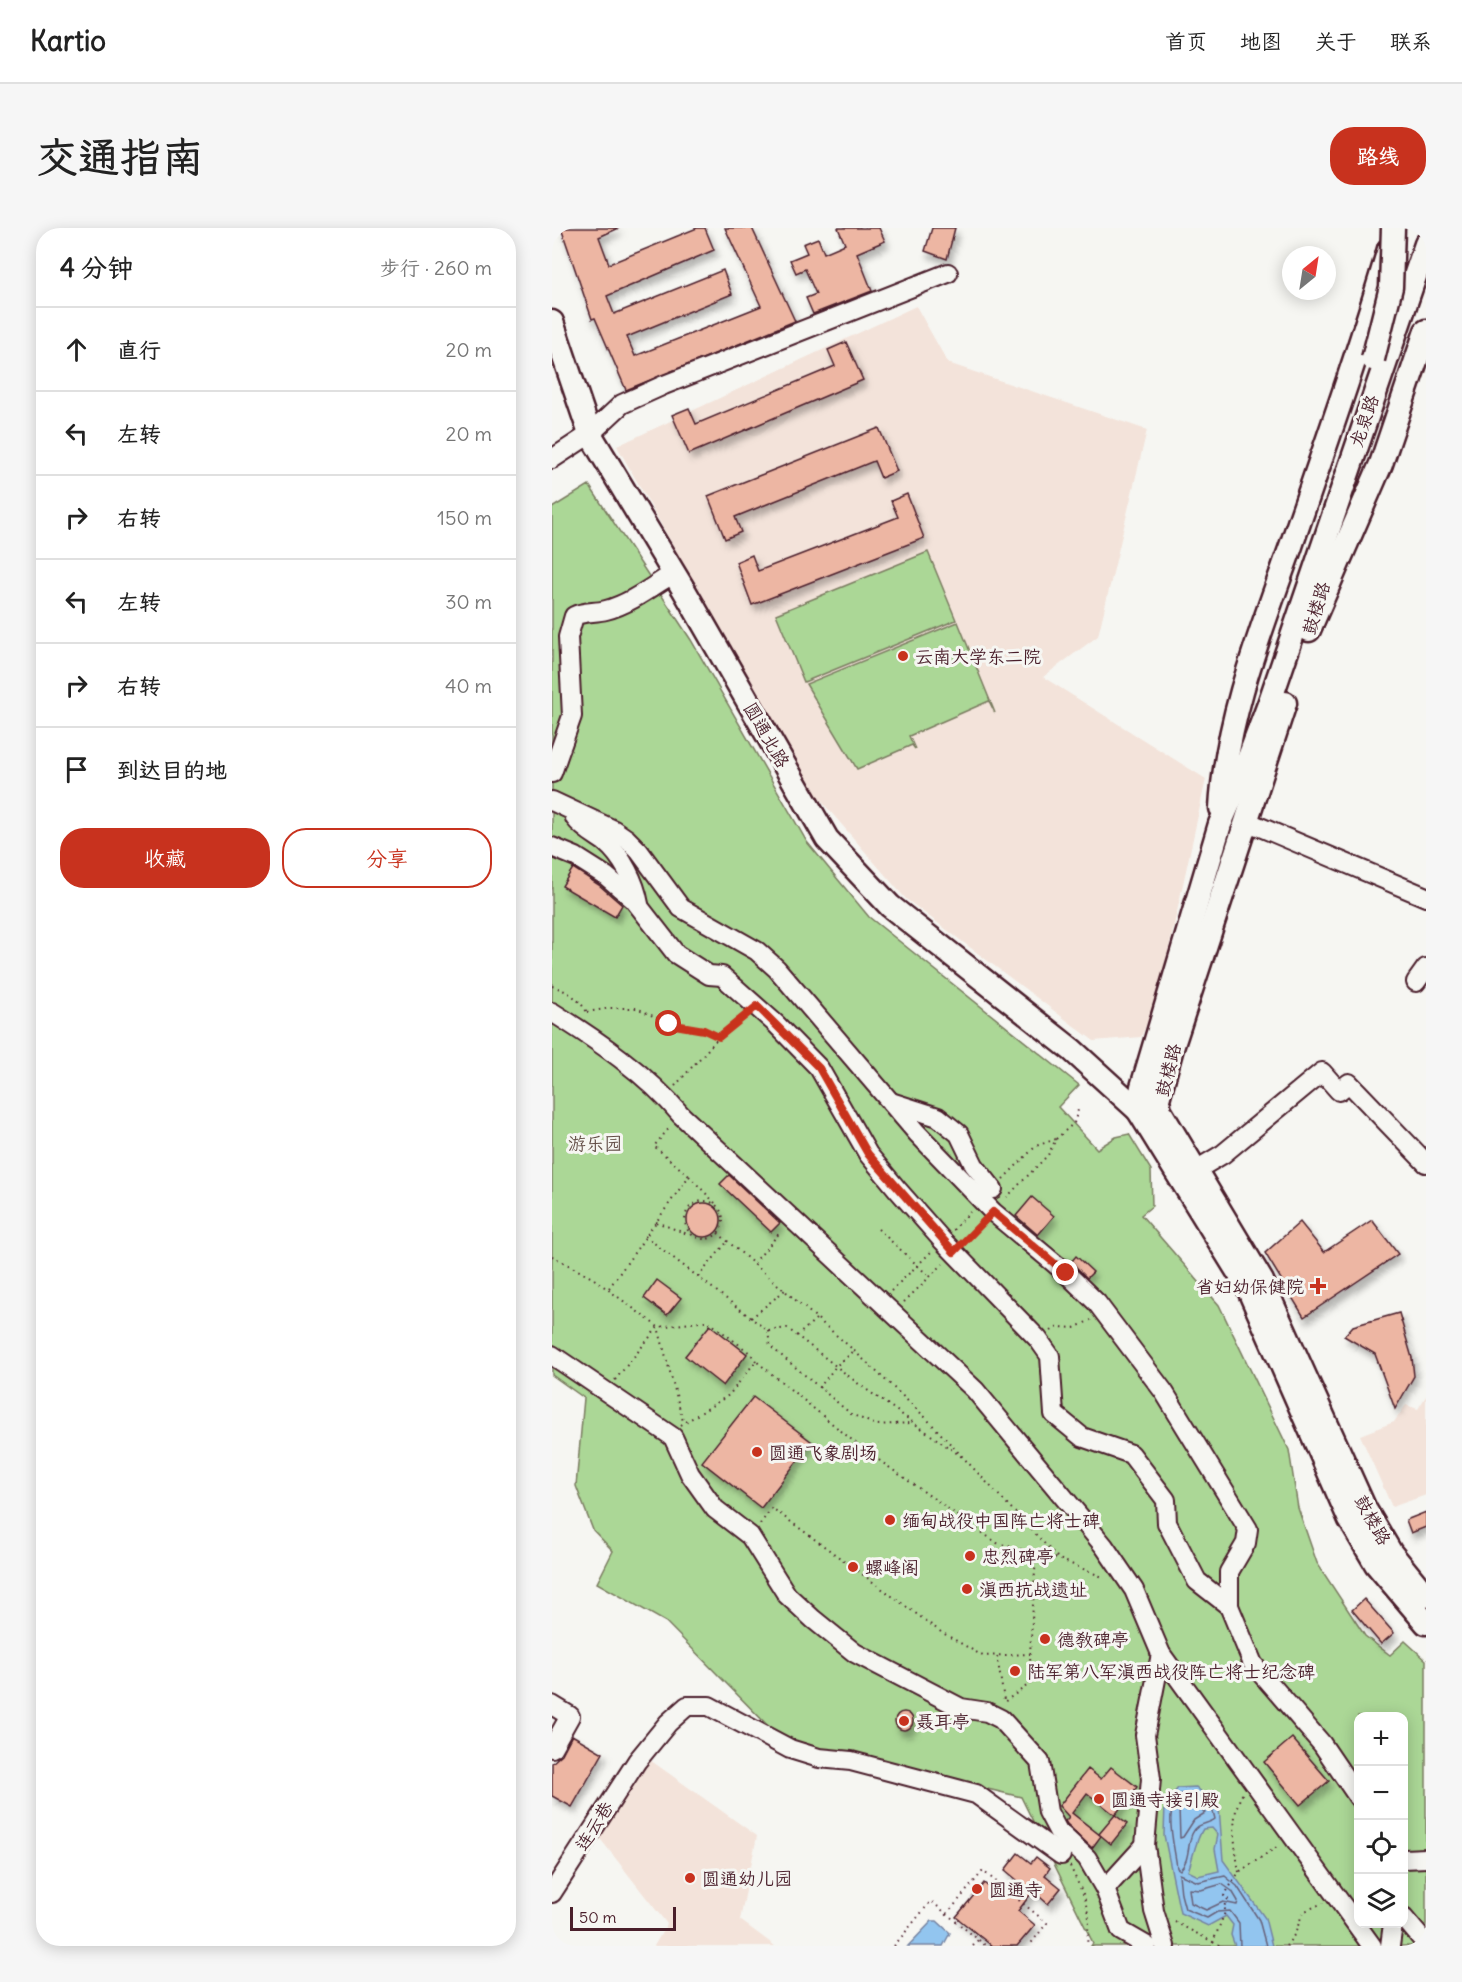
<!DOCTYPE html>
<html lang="zh">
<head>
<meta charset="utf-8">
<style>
	body { margin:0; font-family:Delius,"LXGW WenKai TC",sans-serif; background:#f6f6f6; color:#222 }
	.controls { position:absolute; right:18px; bottom:18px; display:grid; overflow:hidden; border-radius:12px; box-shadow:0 3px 15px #0003 }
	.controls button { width:54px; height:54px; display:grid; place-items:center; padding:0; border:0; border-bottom:2px solid #e0e0e0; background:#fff; color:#222; font:30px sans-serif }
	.compass { position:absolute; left:730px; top:18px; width:54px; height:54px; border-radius:50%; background:#fff; box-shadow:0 3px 15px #0003; rotate:30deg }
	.scale { position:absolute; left:18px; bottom:15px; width:106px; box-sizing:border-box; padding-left:6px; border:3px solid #4a1f2b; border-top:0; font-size:16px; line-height:21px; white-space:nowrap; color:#4a1f2b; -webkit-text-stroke:4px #f6f6f2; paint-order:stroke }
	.stop { position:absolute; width:18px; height:18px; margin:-14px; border:4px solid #c8321e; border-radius:50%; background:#fff }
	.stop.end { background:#c8321e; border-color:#fff; box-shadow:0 2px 6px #0008 }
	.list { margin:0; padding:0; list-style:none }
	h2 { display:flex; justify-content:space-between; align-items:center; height:78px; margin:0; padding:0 24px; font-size:26px }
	h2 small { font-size:20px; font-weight:400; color:#767676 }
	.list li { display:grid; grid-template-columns:39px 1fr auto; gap:18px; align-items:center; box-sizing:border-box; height:84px; padding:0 24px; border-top:2px solid #e0e0e0 }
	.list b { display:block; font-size:22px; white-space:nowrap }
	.list em { font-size:20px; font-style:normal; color:#767676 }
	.actions { display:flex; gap:12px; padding:18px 24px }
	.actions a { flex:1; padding:14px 0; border:2px solid #c8321e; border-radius:24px; text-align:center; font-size:21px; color:#c8321e }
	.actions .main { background:#c8321e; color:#fff }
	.icon { flex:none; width:33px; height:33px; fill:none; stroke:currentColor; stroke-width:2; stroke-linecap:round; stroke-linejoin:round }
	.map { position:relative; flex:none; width:874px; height:1718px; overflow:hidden; border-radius:24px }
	header { display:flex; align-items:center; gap:36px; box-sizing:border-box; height:84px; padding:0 30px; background:#fff; border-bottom:2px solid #e0e0e0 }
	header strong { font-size:28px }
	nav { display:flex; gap:33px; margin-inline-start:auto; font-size:21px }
	.intro { display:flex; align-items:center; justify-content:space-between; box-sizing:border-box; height:144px; padding:0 36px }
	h1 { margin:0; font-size:42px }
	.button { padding:15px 27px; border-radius:24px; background:#c8321e; color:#fff; font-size:21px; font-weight:700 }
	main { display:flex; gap:36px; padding:0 36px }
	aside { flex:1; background:#fff; border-radius:24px; box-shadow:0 3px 15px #0003 }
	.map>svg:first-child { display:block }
	.built { fill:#f3e3da }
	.park { fill:#abd796; stroke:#7a7b60; stroke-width:1.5; fill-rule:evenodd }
	.water { fill:#92c5ef; stroke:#7583a1; stroke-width:1.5; fill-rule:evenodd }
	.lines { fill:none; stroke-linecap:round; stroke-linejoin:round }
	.shore { stroke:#676179; stroke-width:1.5 }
	.building { fill:#edb6a3; stroke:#4a1f2b; stroke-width:1.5; filter:url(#shadow) }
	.minor-casing { stroke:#4a1f2b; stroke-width:22 }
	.major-casing { stroke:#4a1f2b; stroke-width:27 }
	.path { stroke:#4a1f2b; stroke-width:2; stroke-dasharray:1.5 4.5; stroke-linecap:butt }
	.minor { stroke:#f6f6f2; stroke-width:18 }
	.major { stroke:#f6f6f2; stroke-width:22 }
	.major-bridge-casing { stroke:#4a1f2b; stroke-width:27; stroke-linecap:butt }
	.major-bridge { stroke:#f6f6f2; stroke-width:22 }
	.route { stroke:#c8321e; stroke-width:8 }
	.poi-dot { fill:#c8321e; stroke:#f6f6f2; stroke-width:2 }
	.labels { text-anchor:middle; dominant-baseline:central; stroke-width:6; stroke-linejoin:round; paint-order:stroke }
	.street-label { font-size:18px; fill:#4a1f2b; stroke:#f6f6f2 }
	.poi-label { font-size:18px; fill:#4a1f2b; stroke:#f6f6f2; text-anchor:start }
	.park-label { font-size:18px; fill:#624d46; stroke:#f6f6f2 }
</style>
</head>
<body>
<header>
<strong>Kartio</strong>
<nav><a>首页</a><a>地图</a><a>关于</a><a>联系</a></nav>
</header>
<div class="intro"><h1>交通指南</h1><a class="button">路线</a></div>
<main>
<aside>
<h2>4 分钟<small>步行 · 260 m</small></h2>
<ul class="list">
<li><svg class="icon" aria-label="ahead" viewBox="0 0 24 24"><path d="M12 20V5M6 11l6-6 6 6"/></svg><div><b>直行</b></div><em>20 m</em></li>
<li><svg class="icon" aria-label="left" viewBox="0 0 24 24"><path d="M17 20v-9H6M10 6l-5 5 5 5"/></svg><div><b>左转</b></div><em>20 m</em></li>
<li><svg class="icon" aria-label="right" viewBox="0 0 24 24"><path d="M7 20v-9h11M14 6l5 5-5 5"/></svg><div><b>右转</b></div><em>150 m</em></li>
<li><svg class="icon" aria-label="left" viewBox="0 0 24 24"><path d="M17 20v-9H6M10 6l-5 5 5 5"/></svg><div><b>左转</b></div><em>30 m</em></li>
<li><svg class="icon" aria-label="right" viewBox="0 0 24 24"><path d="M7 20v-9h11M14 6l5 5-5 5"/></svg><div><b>右转</b></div><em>40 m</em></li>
<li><svg class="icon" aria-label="arrive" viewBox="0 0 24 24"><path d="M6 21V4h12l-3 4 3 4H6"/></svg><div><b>到达目的地</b></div></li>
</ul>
<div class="actions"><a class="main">收藏</a><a>分享</a></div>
</aside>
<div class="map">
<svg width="874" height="1718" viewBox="0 0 874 1718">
	<defs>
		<filter id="shadow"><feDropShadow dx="3.5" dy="6" stdDeviation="3" flood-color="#0004"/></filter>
	</defs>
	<rect width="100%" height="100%" fill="#f6f6f2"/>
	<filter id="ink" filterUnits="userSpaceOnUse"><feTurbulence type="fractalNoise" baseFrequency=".0167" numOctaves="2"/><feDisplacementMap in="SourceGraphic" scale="12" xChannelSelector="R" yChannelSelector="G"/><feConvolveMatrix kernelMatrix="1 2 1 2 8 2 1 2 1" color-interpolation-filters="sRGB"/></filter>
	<g filter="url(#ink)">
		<g class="built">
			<path d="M364 78 396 135 595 202 546 408 491 449 654 551 607 766 589 809 542 813 354 671 258 560 65 218Z"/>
			<path d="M874 1168V1267L840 1279 808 1207 842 1194 854 1177 866 1181Z"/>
			<path d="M98 1532 205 1608 188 1692 223 1718H102L115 1696 46 1608Z"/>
		</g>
		<g class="park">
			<path d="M37 257 139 412 255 614 317 689 527 857 506 879 545 921 564 909 577 906 599 942 600 978 589 987 667 1077 737 1222 746 1280 765 1335 813 1408 838 1427 853 1413 874 1432V1718H539L541 1715 469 1569 230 1512 114 1394 45 1355 61 1323 41 1302 24 1258 32 1170 0 1147V280ZM806 1488H852V1696H806Z"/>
			<path d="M376 324 404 392 252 454 224 386Z"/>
			<path d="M406 394 443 485 437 473 357 508 363 521 360 517 305 541 254 456Z"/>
		</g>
		<g class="water">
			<path d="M644 1559 667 1579 671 1632 713 1690 720 1718H683L679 1707 681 1697 674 1688 656 1698 628 1685 612 1607 613 1576 626 1560ZM660 1600 666 1607 663 1621 667 1643 646 1648 636 1643C641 1630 644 1611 651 1601Z"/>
			<path d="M380 1693H385L398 1705 391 1718H356Z"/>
		</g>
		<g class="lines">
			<g class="shore">
				<path d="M629 1566C646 1565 660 1573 663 1591 656 1597 645 1594 640 1606 635 1618 638 1632 628 1642L625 1640C623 1619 610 1580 629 1566Z"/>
				<path d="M641 1573 653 1585 642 1592 631 1609 628 1610 627 1580 631 1574Z"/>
				<path d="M670 1656 680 1663 686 1673 685 1677 671 1674 654 1682 639 1675 637 1661 649 1662Z"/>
				<path d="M688 1718 687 1695 678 1683 665 1684 655 1690 633 1681 629 1666 627 1646 646 1654 673 1648 685 1658 707 1692 714 1718"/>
			</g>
		</g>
		<g class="building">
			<path d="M9 0H67L47 9 57 36 145 0H153L162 22 55 68 62 86 171 42 180 66 75 109 83 128 209 78 173 0H200L243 93 74 162 43 90 40 91Z"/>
			<path d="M286 0H327L333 13 305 25 320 63 261 86 254 70 264 66 253 41 244 45 238 32 255 25 251 16 266 10 272 25 293 16Z"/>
			<path d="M380 0H403L395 31 373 23Z"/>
			<path d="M294 114 311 152 137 226 120 187 137 180 144 196 283 138 276 122Z"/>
			<path d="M327 200 345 243 329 250 322 233 183 289 189 304 173 311 156 268Z"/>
			<path d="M355 266 372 310 200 377 184 334 200 327 206 343 346 289 339 273Z"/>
			<path d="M21 640 47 657 70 677 63 689 10 658Z"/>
			<path d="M177 947 228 995 219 1004 168 956Z"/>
			<path d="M480 969 502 988 486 1007 464 988Z"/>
			<circle cx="152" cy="992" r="17"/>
			<path d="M820 992 846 1026 752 1089 713 1025 748 994 772 1024Z"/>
			<path d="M524 1028 541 1044 535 1050 519 1034Z"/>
			<path d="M105 1052 129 1070 115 1087 92 1070Z"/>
			<path d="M847 1085 860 1130 862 1148 843 1181 823 1126 792 1108 801 1098Z"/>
			<path d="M158 1097 195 1126 171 1158 133 1128Z"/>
			<path d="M201 1169 260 1214 209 1280 150 1234Z"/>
			<path d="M874 1284V1299L859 1305 854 1292Z"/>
			<path d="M812 1371 842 1405 829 1416 800 1382Z"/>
			<circle cx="352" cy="1493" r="9"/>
			<path d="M20 1507 51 1525 20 1579 0 1568V1535L10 1526Z"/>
			<path d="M740 1510 777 1553 748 1577 712 1534Z"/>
			<path d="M559 1539 585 1559 563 1587 535 1565 520 1585 549 1608 540 1620 515 1596 513 1593 517 1589 507 1578 536 1541 549 1551Z"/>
			<path d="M563 1587 575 1596 559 1616 547 1606Z"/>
			<path d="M466 1625 479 1635 484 1629 498 1640 493 1647 509 1660 496 1676 481 1663 466 1683 483 1697 465 1718H440L404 1689 432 1655 450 1670 465 1652 453 1642Z"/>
		</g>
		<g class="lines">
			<defs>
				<g id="minor">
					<path d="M0 231 38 206 70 176 112 157 396 45"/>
					<path d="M0 545 20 488 16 409 22 388C32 383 43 385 54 382 78 376 101 358 122 345"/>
					<path d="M0 573 62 602 75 611 87 623 129 680 205 723 225 741 365 905 441 984 514 1045 545 1075 612 1164 696 1301 694 1315 677 1344V1378L701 1436 770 1516 806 1569"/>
					<path d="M23 590C30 600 43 607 53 614 71 629 83 654 87 676"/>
					<path d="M694 593 874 669"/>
					<path d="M0 619 24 629 54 648 82 672 124 726 157 747 170 748 224 796 267 840 316 926 345 961 390 1012 486 1111 498 1128 502 1186 530 1209 579 1226 614 1272 615 1295 645 1353 677 1378"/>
					<path d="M864 754 874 740"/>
					<path d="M0 784C45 812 95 846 129 887L423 1162 552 1318 582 1362 609 1426 820 1718"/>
					<path d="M339 874 386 889 407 906 422 937 441 961"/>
					<path d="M644 942 671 926 770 844 787 863 797 855 874 935"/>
					<path d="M0 1127 121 1209 138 1246 163 1281 198 1308 235 1367 261 1391 303 1425 409 1480 435 1484 449 1491 488 1534 496 1584 506 1603 535 1630 553 1661 569 1703 595 1718"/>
					<path d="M609 1426 593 1507 599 1551 593 1617 602 1683 613 1718"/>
					<path d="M0 1477 18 1488 0 1520"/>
					<path d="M852 1631 874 1630"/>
					<path d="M553 1661 593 1617"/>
					<path d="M0 1665 85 1533 116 1495 135 1478H157L238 1521 267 1530 299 1533 424 1566 509 1627"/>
					<path d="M852 1690 874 1716"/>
					<path d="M838 1718 841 1696"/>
				</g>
				<g id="major">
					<path d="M874 16 717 476 696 532 668 596 590 859 586 882 696 1060 798 1292 824 1336 874 1395"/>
					<path d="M0 94 38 206 132 362 275 611 338 678 520 822 586 882"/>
					<path d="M757 402 829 236 874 103"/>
					<path d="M733 475 620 820 606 871 608 883 710 1053 813 1281 839 1325 874 1368"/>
					<path d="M669 580C674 490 709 403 739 318 773 219 808 121 837 21"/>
				</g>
			</defs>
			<use href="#minor" class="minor-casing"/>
			<use href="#major" class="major-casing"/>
			<g class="path">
				<path d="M0 758C16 763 26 770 35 784"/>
				<path d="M35 784 58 780H85L117 796 152 802 167 809"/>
				<path d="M123 858 167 809 193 788"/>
				<path d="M504 911 522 895 526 882"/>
				<path d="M137 948 164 976"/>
				<path d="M451 951 484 918 504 911 496 927 455 969"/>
				<circle cx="152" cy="992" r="19"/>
				<path d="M104 994 138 1007"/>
				<path d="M326 1001 378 1049"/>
				<path d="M401 1002 418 984"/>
				<path d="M166 1005 298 1119 373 1189 507 1331 553 1350"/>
				<path d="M93 1008 216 1103 235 1100 308 1157 413 1231"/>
				<path d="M414 1012 431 995"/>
				<path d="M0 1028 42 1051 106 1099 131 1193"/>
				<path d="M202 1035 229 1003"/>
				<path d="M146 1049 176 1013"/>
				<path d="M57 1060 137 948 102 918 119 898"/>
				<path d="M339 1063 380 1023"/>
				<path d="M352 1074 391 1036"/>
				<path d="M199 1090 233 1062"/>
				<path d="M216 1103 218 1118 299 1186 324 1197 359 1195"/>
				<path d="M499 1103 506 1099 522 1100 539 1092"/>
				<path d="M245 1108 265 1090"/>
				<path d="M63 1152 106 1099 156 1093 198 1125 204 1133"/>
				<path d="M267 1160 284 1138 302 1123"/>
				<path d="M129 1197 177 1167 204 1133 311 1221 445 1315 506 1331"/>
				<path d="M208 1296 220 1280 389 1404 431 1428 478 1426 479 1455 452 1474"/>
				<path d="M478 1426 484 1327"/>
				<path d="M445 1428 452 1472"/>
				<path d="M518 1638 532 1668 537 1690 535 1718"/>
				<path d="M687 1644C683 1619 677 1587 691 1565"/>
				<path d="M395 1686 431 1643 495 1695 477 1718"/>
				<path d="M623 1694 661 1714 674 1682 671 1680 676 1671 672 1668 687 1644 728 1617"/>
				<path d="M661 1714 667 1718"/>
				<path d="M342 1718 379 1673 434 1718"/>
				<path d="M421 1718 426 1712"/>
				<path d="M734 1718 743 1706 751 1684 771 1675"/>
			</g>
			<use href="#minor" class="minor"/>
			<use href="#major" class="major"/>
			<defs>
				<path id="major-bridge" d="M821 131 839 59 841 0"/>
			</defs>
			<use href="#major-bridge" class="major-bridge-casing"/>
			<use href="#major-bridge" class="major-bridge"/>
		</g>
	</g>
	<g class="lines" filter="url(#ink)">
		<path class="route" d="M117 796 152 802 167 809 205 778 267 840 316 926 402 1024 441 984 514 1045"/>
	</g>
	<g class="poi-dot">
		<circle cx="351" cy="428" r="6"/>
		<path d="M763 1049h6v6h6v6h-6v6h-6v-6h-6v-6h6z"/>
		<circle cx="205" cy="1224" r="6"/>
		<circle cx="338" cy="1292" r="6"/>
		<circle cx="418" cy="1328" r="6"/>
		<circle cx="301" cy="1339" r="6"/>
		<circle cx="415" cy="1361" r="6"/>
		<circle cx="493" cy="1411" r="6"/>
		<circle cx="463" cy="1443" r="6"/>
		<circle cx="352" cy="1493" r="6"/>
		<circle cx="547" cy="1571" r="6"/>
		<circle cx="138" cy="1650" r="6"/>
		<circle cx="425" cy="1661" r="6"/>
	</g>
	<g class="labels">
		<g class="street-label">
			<text transform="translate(812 193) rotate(-71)">龙泉路</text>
			<text transform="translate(764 380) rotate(-73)">鼓楼路</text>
			<text transform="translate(215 507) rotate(60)">圆通北路</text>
			<text transform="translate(616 842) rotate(-76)">鼓楼路</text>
			<text transform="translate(821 1292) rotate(61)">鼓楼路</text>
			<text transform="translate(42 1598) rotate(-58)">连云巷</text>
		</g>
		<g class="poi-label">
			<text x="363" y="428">云南大学东二院</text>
			<text x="752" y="1058" text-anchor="end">省妇幼保健院</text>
			<text x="217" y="1224">圆通飞象剧场</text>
			<text x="350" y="1292">缅甸战役中国阵亡将士碑</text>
			<text x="430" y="1328">忠烈碑亭</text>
			<text x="313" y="1339">螺峰阁</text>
			<text x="427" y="1361">滇西抗战遗址</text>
			<text x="505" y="1411">德教碑亭</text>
			<text x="475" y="1443">陆军第八军滇西战役阵亡将士纪念碑</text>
			<text x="364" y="1493">聂耳亭</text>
			<text x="559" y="1571">圆通寺接引殿</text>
			<text x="150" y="1650">圆通幼儿园</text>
			<text x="437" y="1661">圆通寺</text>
		</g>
		<g class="park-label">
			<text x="43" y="915">游乐园</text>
		</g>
	</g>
</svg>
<div class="controls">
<button>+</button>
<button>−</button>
<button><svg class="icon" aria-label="locate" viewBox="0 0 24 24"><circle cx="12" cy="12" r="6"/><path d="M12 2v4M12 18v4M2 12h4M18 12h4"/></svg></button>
<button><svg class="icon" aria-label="layers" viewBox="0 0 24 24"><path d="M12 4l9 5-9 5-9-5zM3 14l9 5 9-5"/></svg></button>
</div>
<svg class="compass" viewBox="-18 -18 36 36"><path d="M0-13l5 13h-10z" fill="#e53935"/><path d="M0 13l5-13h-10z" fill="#767676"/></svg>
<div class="scale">50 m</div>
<div class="stop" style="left:117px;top:796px"></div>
<div class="stop end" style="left:514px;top:1045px"></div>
</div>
</main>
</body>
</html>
